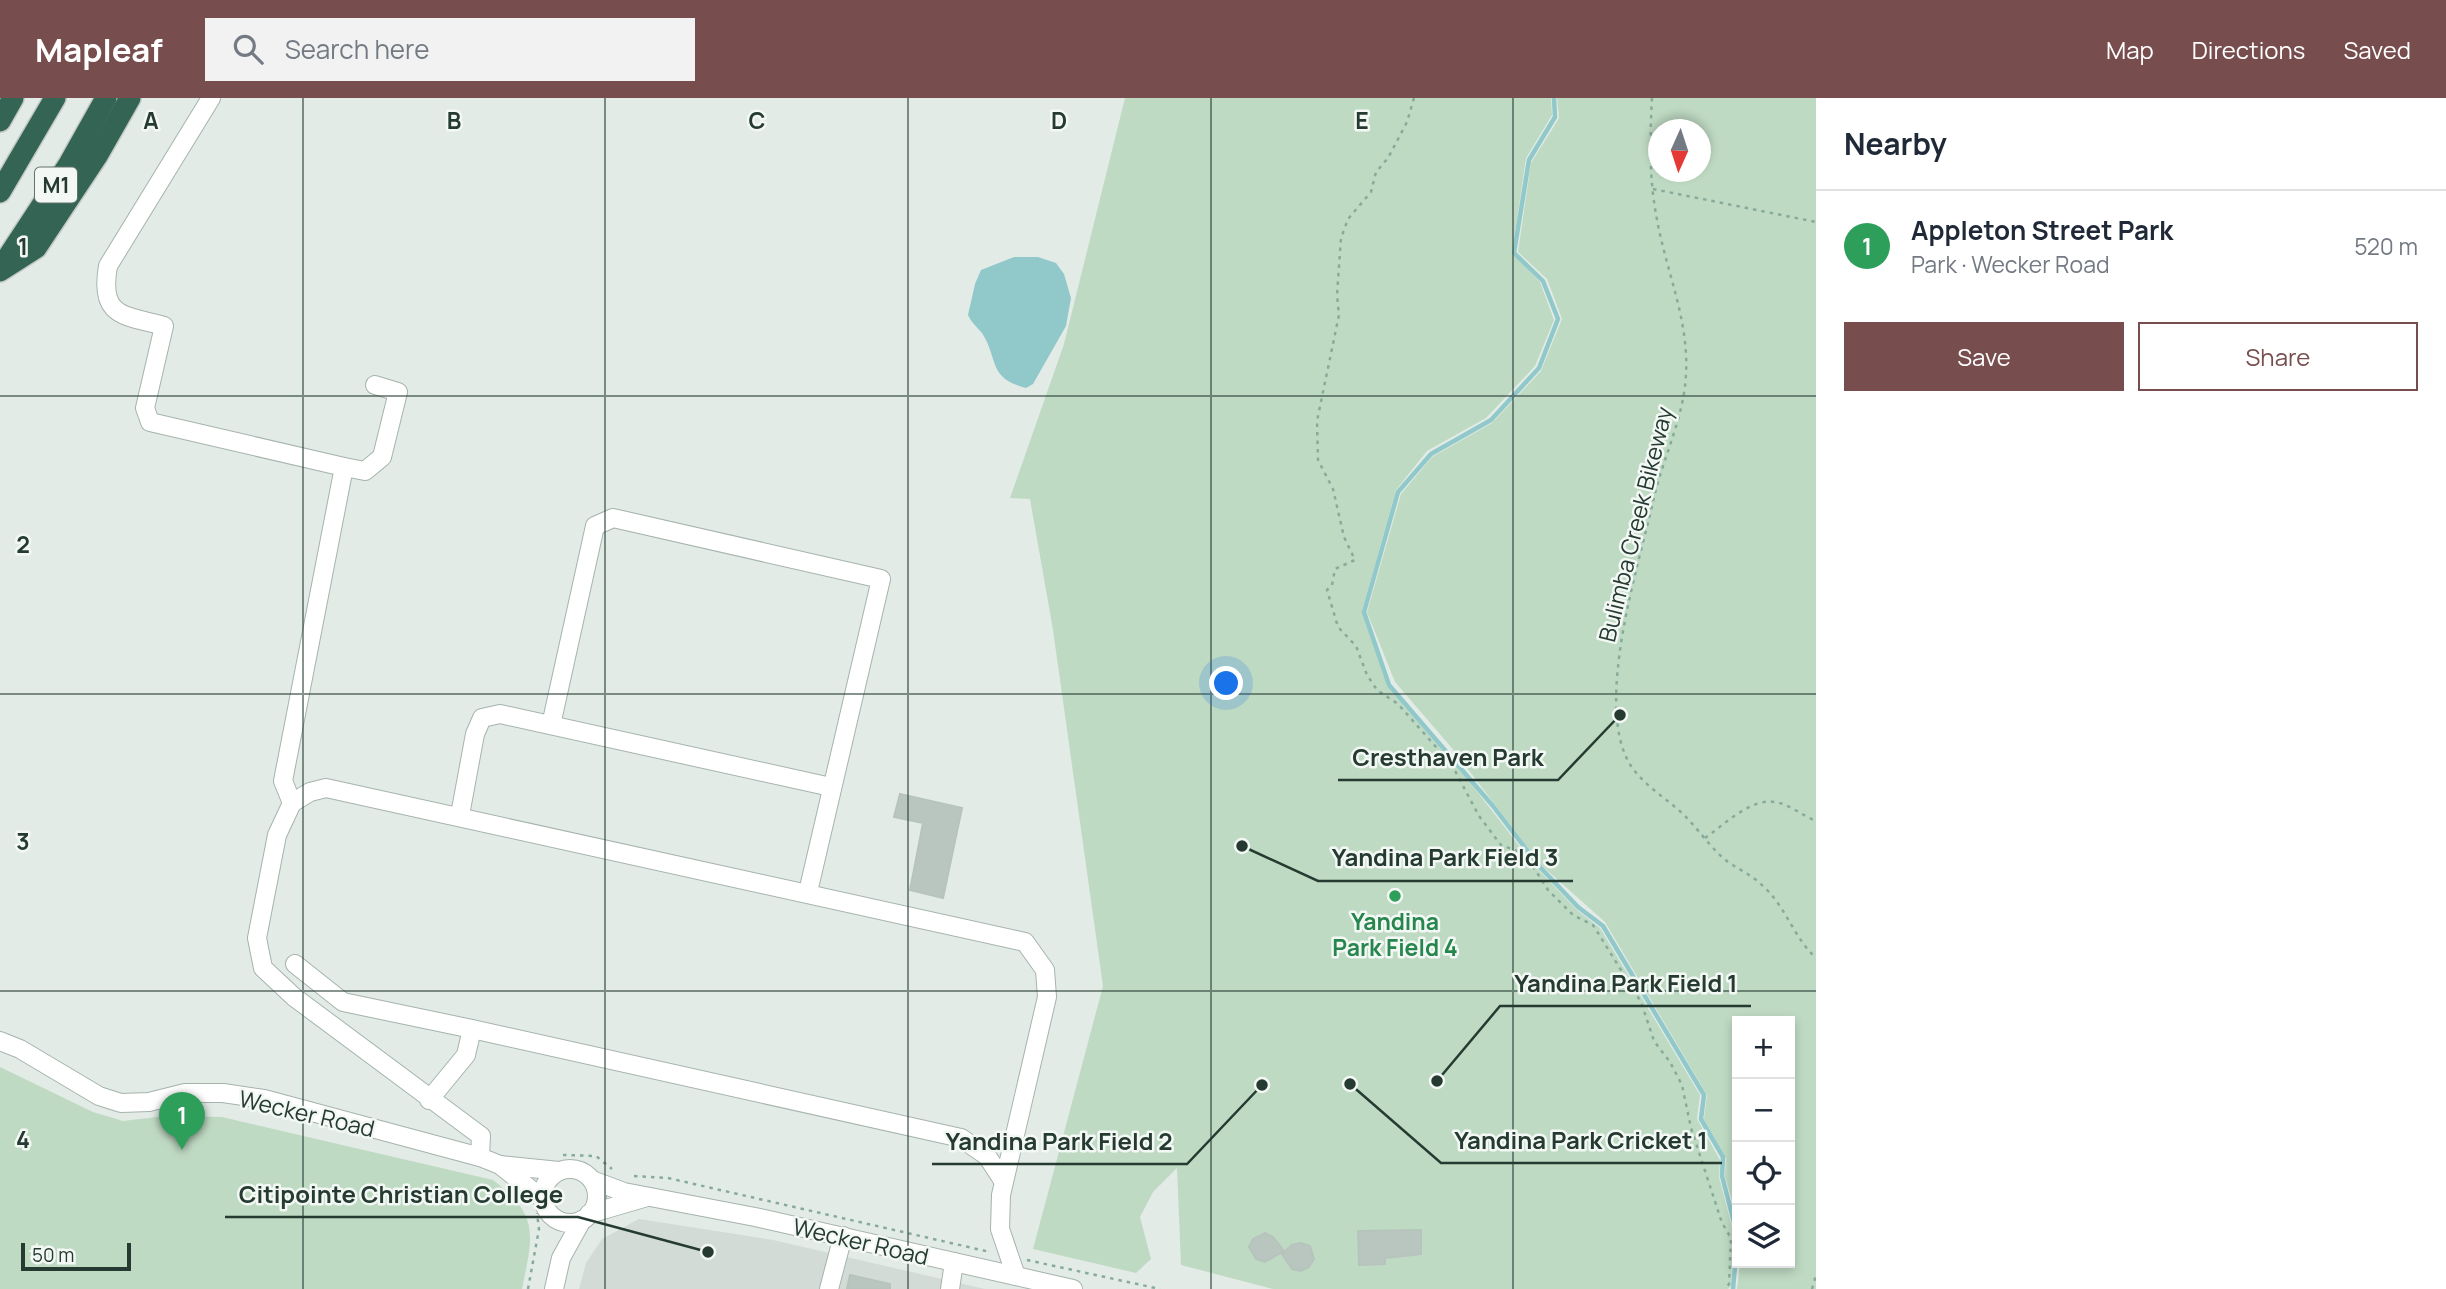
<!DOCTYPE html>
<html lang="en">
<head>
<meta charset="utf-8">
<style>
	body { margin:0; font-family:Manrope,sans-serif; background:#f2f2f3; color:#1f2937 }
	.controls { position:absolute; right:21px; bottom:21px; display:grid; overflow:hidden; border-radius:0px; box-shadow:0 4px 10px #0003 }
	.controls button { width:63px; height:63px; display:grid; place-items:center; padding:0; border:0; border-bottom:2px solid #e0e1e3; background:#fff; color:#1f2937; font:35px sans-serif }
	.compass { position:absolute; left:1648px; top:21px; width:63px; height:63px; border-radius:50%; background:#fff; box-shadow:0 4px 10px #0003; rotate:183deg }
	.scale { position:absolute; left:21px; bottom:18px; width:110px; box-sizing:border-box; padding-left:7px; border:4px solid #253b32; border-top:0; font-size:19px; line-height:24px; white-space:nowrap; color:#253b32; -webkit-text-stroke:5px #f3f8f5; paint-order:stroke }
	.you { position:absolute; left:1227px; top:586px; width:24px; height:24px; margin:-18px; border:5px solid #fff; border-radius:50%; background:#1a73e8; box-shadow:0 0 0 10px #1a73e833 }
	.badge { display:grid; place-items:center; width:46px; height:46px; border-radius:50%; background:#774d4e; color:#fff; font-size:23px; font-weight:700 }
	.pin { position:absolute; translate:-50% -58px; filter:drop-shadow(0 2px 4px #0008) }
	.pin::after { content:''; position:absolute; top:37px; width:24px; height:21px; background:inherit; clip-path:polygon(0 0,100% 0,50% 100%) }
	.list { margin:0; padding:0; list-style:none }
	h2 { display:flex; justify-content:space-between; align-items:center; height:91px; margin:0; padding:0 28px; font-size:30px }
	h2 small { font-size:23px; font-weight:400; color:#747a83 }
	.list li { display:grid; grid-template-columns:46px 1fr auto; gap:21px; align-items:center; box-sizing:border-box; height:112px; padding:0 28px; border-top:2px solid #e0e1e3 }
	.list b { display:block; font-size:26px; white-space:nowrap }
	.list p { margin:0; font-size:23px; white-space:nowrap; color:#747a83 }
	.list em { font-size:23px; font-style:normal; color:#747a83 }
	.actions { display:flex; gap:14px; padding:21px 28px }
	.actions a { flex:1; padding:16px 0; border:2px solid #774d4e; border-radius:0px; text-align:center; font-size:24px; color:#774d4e }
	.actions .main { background:#774d4e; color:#fff }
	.icon { flex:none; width:38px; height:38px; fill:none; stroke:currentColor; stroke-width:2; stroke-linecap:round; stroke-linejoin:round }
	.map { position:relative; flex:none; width:1816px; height:1191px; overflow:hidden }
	header { display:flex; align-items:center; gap:42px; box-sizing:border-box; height:98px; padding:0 35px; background:#774d4e; color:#fff }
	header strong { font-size:33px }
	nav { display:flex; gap:38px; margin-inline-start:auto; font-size:24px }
	.search { width:490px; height:63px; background:#f2f2f3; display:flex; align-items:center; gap:18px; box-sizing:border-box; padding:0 24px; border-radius:0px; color:#747a83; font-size:26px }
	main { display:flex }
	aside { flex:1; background:#fff }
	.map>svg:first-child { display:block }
	.built { fill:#d2dbd5 }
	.green { fill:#bfdac3; fill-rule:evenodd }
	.water { fill:#91c8ca }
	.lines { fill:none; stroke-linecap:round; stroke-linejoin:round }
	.stream { stroke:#91c8ca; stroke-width:4.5 }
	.building { fill:#b9c6bf; stroke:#b6c4bd; stroke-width:2 }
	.minor-casing { stroke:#a6b3ad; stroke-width:20 }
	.highway-casing { stroke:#c2c8c6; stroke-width:24 }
	.path { stroke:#87ab9b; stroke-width:2.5; stroke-dasharray:3.5 5; stroke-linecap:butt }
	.minor { stroke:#fff; stroke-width:18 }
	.highway { stroke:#346454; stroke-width:21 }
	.grid { fill:none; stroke:#253b32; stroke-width:2; stroke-opacity:0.55 }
	.leisure-dot { fill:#2e9e5b; stroke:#f3f8f5; stroke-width:2.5 }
	.labels { text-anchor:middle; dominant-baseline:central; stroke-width:5; stroke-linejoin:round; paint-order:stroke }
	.shield { fill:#f3f8f5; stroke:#63746c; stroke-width:2 }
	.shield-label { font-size:21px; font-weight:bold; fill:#253b32 }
	.street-label { font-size:23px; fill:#253b32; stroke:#f3f8f5 }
	.leisure-label { font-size:23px; font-weight:bold; fill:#27864d; stroke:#f3f8f5 }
	.grid-label { font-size:23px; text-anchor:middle; font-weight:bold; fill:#253b32; stroke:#f3f8f5; stroke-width:5; stroke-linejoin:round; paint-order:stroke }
	.leader { fill:none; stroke:#253b32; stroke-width:2.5 }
	.callout-dot { fill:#253b32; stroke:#f3f8f5; stroke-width:2.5 }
	.callout-label { font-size:24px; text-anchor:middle; font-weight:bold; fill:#253b32; stroke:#f3f8f5; stroke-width:5; stroke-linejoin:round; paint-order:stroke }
</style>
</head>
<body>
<header>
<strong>Mapleaf</strong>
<div class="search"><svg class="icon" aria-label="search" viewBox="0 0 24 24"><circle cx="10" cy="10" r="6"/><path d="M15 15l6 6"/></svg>Search here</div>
<nav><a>Map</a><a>Directions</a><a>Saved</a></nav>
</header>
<main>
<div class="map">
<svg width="1816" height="1191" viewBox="0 0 1816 1191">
	<rect width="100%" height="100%" fill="#e3ebe7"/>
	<path class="built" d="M639 1121 773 1142 985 1191H579L586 1165 602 1141Z"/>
	<g class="green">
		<path d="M1125 0H1551L1552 17 1526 60 1512 155 1540 184 1554 222 1535 268 1486 320 1427 353 1396 392 1362 513 1387 588 1472 687 1535 768 1577 812 1600 830 1700 997 1697 1021 1720 1062 1719 1079 1734 1137 1731 1188 1728 1191H1273L1181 1167 1177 1070 1153 1094 1140 1119 1151 1161 1136 1175 1033 1151 1103 888 1053 532 1030 401 1010 400 1064 246Z"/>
		<path d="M1557 0H1816V1191H1737L1740 1165H1790V923H1737V1119L1725 1079 1726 1060 1704 1021 1707 997 1605 824 1541 767 1451 649 1395 584 1367 514 1401 396 1432 359 1492 325 1541 273 1562 221 1547 181 1518 154 1531 65 1559 20ZM1658 32H1700V74H1658Z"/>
		<path d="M0 969 93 1014 123 1023 165 1018 222 1019 493 1082C540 1118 533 1137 522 1191H0Z"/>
	</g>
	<path class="water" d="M1014 159H1038L1056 165 1064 176 1071 200 1066 228 1033 286 1026 290C987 280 999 261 982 235 977 229 971 224 968 217L975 186 981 172Z"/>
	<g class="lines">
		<g class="stream">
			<path d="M1554 0 1555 19 1529 62 1514 155 1543 183 1558 221 1539 270 1491 322 1431 356 1398 394 1364 514 1389 587 1493 708 1539 768 1578 809 1603 828 1704 997 1701 1021 1723 1059 1722 1078 1737 1136"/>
			<path d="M1733 1191 1737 1144"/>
		</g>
	</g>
	<g class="building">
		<path d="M900 696 962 710 943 800 910 792 923 725 894 719Z"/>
		<path d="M1421 1132V1156L1385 1160V1166L1359 1167 1358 1133Z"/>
		<path d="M1265 1135 1273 1139 1284 1153 1265 1164 1256 1161 1249 1149 1253 1141Z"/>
		<path d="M1301 1145 1310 1148 1314 1161 1309 1169 1301 1173 1292 1171 1282 1156 1292 1147Z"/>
		<path d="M850 1177 890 1186V1191H847Z"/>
	</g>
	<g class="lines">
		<defs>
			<g id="minor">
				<path d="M211 0 108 168C99 219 123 217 164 228L145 310 150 324 344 369 283 683 292 705"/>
				<path d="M344 369 365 373 382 359 398 294 375 287"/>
				<path d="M551 627 595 428 613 420 881 481 808 794"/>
				<path d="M460 717 475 636 482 620 500 616 831 689"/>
				<path d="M295 866 343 904 472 931"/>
				<path d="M0 943 20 951 99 998 121 1005 149 1004 185 995H223L264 1001 480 1059 500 1067 543 1101"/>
				<path d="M429 1002 466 957 472 931 961 1040 987 1058 1004 1084"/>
				<path d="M480 1059 481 1038 294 899 263 870 257 840 277 737 292 705 310 694 326 690 1025 844 1045 872 1047 899 1001 1097 1000 1131 1016 1178"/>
				<path d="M500 1067 559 1073"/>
				<circle cx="570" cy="1098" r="27"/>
				<path d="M592 1082 624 1094 755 1119 1073 1191"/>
				<path d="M589 1116 647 1099"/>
				<path d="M554 1191 561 1160 582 1122"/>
				<path d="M829 1191 843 1138"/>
				<path d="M950 1191 954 1164"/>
			</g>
			<g id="highway">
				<path d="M0 23 13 0"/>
				<path d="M0 94 55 0"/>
				<path d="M2 168 69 66 106 0"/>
				<path d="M0 173 36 150 97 58 130 0"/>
			</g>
		</defs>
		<use href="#minor" class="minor-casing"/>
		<use href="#highway" class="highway-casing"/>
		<g class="path">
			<path d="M1414 0 1407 24 1388 60 1376 74 1371 94 1348 121 1341 140 1337 197 1339 217 1317 323 1318 362 1333 391 1344 439 1355 462 1335 471 1332 487 1327 492 1338 529 1356 548 1367 577 1377 592 1398 606 1452 667 1479 718 1501 747 1525 756 1548 792 1573 817 1593 827 1641 904 1654 943 1670 964 1682 987 1691 1030 1722 1125 1731 1140 1729 1186 1725 1191"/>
			<path d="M1652 0C1650 38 1649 79 1656 116 1665 171 1689 220 1686 276 1684 321 1662 361 1653 404 1638 470 1593 609 1631 668 1644 687 1664 699 1681 714 1698 730 1710 750 1728 764 1740 772 1753 778 1763 788 1786 809 1794 840 1816 860"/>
			<path d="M1653 91 1816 124"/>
			<path d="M1705 740C1724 727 1750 700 1775 704 1789 706 1803 718 1816 723"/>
			<path d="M563 1057 596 1058 612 1071"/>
			<path d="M634 1078 668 1080 990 1154"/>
			<path d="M1027 1162 1160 1191"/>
			<path d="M528 1191 539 1131 537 1115"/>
			<path d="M1812 1191 1816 1177"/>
		</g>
		<use href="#minor" class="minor"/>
		<use href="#highway" class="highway"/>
	</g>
	<path class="grid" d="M303 0V1191M605 0V1191M908 0V1191M1211 0V1191M1513 0V1191M0 298H1816M0 596H1816M0 893H1816"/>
	<circle class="leisure-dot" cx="1395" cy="798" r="7"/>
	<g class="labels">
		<rect class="shield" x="35" y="69.5" width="42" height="35" rx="5"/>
		<g class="shield-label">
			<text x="56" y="87">M1</text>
		</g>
		<g class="street-label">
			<text transform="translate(1635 426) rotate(-76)">Bulimba Creek Bikeway</text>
			<text transform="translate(307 1015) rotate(13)">Wecker Road</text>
			<text transform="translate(861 1143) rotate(13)">Wecker Road</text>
		</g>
		<g class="leisure-label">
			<text x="1395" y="823">Yandina<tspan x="1395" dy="26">Park Field 4</tspan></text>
		</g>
	</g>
	<g class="grid-label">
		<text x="151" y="31">A</text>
		<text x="454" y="31">B</text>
		<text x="757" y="31">C</text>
		<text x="1059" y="31">D</text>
		<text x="1362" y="31">E</text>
		<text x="23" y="157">1</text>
		<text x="23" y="455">2</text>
		<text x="23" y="752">3</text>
		<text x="23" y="1050">4</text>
	</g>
	<path class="leader" d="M1620 617L1558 682H1338M1242 748L1318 783H1573M1437 983L1500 908H1751M1350 986L1441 1065H1722M1262 987L1187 1066H932M708 1154L578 1119H225"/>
	<g class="callout-dot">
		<circle cx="1620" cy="617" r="7"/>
		<circle cx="1242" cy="748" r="7"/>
		<circle cx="1437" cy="983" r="7"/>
		<circle cx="1350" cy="986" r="7"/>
		<circle cx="1262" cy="987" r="7"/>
		<circle cx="708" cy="1154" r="7"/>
	</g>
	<g class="callout-label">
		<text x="1448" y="668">Cresthaven Park</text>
		<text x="1445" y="768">Yandina Park Field 3</text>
		<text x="1626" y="894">Yandina Park Field 1</text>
		<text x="1581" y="1051">Yandina Park Cricket 1</text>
		<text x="1059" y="1052">Yandina Park Field 2</text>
		<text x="401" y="1105">Citipointe Christian College</text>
	</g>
</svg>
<div class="controls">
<button>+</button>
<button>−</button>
<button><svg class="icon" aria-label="locate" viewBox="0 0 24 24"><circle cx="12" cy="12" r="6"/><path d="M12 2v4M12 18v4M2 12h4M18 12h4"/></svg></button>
<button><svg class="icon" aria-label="layers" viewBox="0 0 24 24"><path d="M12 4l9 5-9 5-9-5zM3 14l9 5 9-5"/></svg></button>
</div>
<svg class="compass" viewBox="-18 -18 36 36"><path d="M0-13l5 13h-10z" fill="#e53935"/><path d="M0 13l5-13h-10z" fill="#747a83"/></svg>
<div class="scale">50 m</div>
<div class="you"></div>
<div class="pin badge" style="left:182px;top:1052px;background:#2e9e5b">1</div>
</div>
<aside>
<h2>Nearby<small></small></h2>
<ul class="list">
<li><span class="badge" style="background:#2e9e5b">1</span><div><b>Appleton Street Park</b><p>Park · Wecker Road</p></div><em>520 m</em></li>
</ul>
<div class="actions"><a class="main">Save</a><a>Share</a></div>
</aside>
</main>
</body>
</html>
